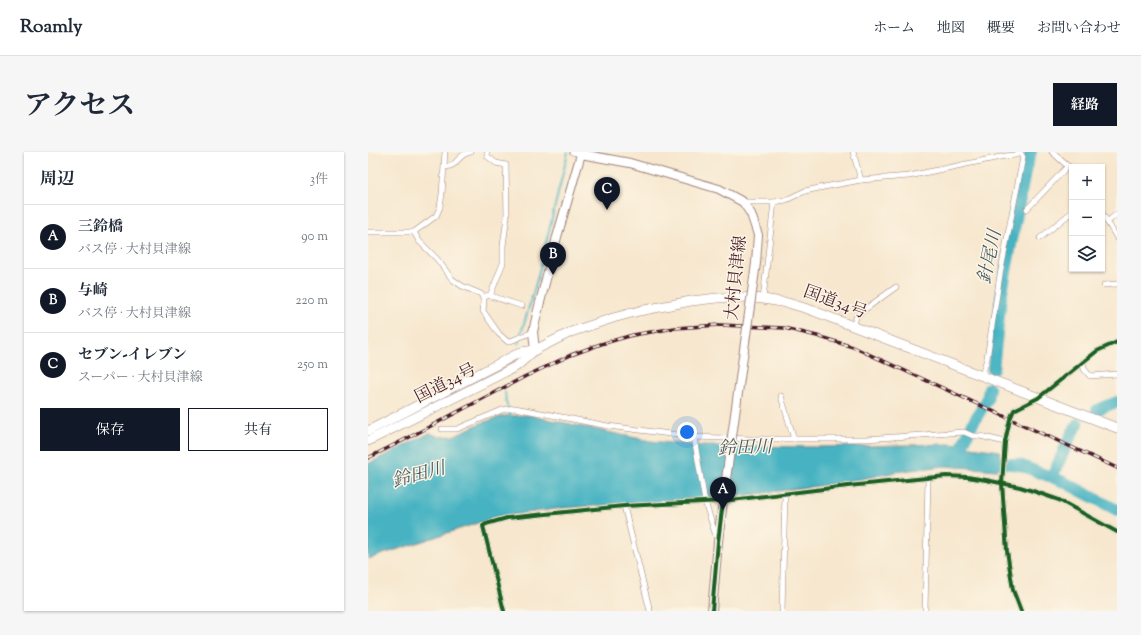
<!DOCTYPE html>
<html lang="ja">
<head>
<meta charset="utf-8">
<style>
	body { margin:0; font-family:"Sorts Mill Goudy","Noto Serif JP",serif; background:#f6f6f7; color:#1f2937 }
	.controls { position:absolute; right:12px; top:12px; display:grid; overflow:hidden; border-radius:0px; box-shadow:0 1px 3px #0004 }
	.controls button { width:36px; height:36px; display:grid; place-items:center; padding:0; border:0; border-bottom:1px solid #e0e1e3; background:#fff; color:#1f2937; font:20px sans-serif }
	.you { position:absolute; left:319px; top:280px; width:14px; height:14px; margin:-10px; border:3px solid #fff; border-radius:50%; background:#1a73e8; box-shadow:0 0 0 6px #1a73e833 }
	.badge { display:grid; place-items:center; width:26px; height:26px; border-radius:50%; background:#111827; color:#fff; font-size:13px; font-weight:700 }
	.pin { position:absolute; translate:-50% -33px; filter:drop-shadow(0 1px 2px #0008) }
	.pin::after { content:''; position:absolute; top:21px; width:14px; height:12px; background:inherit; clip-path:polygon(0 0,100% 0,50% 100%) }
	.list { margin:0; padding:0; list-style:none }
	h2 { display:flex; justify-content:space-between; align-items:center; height:52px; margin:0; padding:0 16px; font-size:17px }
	h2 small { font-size:13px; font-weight:400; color:#747a83 }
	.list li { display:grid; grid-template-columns:26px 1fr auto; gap:12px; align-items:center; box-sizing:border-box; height:64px; padding:0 16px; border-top:1px solid #e0e1e3 }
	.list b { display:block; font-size:15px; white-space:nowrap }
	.list p { margin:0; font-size:13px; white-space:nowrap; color:#747a83 }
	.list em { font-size:13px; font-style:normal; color:#747a83 }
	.actions { display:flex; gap:8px; padding:12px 16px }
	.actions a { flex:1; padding:9px 0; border:1px solid #111827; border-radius:0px; text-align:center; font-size:14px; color:#111827 }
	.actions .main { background:#111827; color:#fff }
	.icon { flex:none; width:22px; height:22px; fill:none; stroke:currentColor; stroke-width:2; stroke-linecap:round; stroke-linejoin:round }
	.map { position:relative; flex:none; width:749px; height:459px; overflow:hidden; border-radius:0px }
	header { display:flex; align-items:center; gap:24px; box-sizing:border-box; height:56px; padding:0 20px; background:#fff; border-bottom:1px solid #e0e1e3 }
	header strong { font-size:19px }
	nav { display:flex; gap:22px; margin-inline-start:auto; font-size:14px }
	.intro { display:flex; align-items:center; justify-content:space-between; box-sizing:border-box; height:96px; padding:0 24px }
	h1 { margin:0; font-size:28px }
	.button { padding:10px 18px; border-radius:0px; background:#111827; color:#fff; font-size:14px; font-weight:700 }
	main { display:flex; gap:24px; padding:0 24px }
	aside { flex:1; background:#fff; border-radius:0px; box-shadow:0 1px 3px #0004 }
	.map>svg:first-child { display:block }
	.water { fill:#46b3c2; stroke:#486976 }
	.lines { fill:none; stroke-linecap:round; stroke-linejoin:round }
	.stream { stroke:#46b3c2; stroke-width:2 }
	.river { stroke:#46b3c2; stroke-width:12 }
	.street-casing { stroke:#a0837c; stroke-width:6 }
	.primary-casing { stroke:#a0837c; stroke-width:10 }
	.highway-casing { stroke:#a0837c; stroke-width:10 }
	.street { stroke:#fff; stroke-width:5 }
	.primary { stroke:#fff; stroke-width:8 }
	.highway { stroke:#fff; stroke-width:9 }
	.rail-casing { stroke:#4a1f2b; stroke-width:3.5 }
	.rail { stroke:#fcf5e5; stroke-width:2; stroke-dasharray:6; stroke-linecap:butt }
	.primary-bridge-casing { stroke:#a0837c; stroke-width:10; stroke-linecap:butt }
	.primary-bridge { stroke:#fff; stroke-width:8 }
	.cycleway-casing { stroke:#fcf5e5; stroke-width:6 }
	.cycleway { stroke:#1b5e20; stroke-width:4 }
	.labels { text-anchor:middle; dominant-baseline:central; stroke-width:3; stroke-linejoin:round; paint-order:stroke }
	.street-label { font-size:17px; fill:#4a1f2b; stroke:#fcf5e5 }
	.water-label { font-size:18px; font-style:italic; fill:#485a67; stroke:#fcf5e5 }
</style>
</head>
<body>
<header>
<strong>Roamly</strong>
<nav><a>ホーム</a><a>地図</a><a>概要</a><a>お問い合わせ</a></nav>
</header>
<div class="intro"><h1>アクセス</h1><a class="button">経路</a></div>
<main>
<aside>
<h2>周辺<small>3件</small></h2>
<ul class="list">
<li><span class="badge">A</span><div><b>三鈴橋</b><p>バス停 · 大村貝津線</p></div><em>90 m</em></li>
<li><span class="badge">B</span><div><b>与崎</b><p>バス停 · 大村貝津線</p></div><em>220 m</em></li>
<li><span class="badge">C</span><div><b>セブン-イレブン</b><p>スーパー · 大村貝津線</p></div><em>250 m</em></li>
</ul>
<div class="actions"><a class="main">保存</a><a>共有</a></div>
</aside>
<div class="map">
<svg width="749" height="459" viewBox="0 0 749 459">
	<rect width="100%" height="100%" fill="#fcf5e5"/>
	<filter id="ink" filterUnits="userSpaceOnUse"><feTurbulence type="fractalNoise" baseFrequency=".025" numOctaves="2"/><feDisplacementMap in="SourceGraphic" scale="8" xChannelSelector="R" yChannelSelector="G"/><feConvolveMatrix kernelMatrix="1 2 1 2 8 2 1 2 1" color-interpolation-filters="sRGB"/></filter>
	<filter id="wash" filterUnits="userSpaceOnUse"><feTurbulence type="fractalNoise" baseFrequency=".012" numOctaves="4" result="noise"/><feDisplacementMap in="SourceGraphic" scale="16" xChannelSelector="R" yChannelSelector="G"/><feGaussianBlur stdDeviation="0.9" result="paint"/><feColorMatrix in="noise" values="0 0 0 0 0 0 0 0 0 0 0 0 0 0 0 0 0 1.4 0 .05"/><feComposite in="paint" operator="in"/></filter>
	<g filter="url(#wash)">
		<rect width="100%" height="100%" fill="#f7e7ce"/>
		<path class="water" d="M160 263 282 289 336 294 451 295 582 292 632 299 629 318 577 314 533 319 474 331 364 345 195 356 128 365 0 407V312L62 281 71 285 85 284 113 271 136 264Z"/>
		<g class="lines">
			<g class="stream">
				<path d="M150 192 169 128 200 0"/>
				<path d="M137 240 138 250 143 266"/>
			</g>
			<g class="river">
				<path d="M625 217 633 145 658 15 663 0"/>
				<path d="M729 258 733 256 749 250"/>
				<path d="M590 308 596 290 605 271 619 248 621 236"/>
				<path d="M615 309 652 313 696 330 749 358"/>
				<path d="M684 325 704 281 710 272"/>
			</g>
		</g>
	</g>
	<g filter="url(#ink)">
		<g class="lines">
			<defs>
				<g id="street">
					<path d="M119 0V4L128 11 138 13 139 64 135 94V111L122 144"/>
					<path d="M204 0 213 2"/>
					<path d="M485 0 493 28"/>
					<path d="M684 0 704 18"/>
					<path d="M77 15C88 14 86 10 94 4 96 2 100 1 103 0"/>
					<path d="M375 50H406L418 48 437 39 456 35 493 28 541 24 637 4 648 3 651 0"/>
					<path d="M659 57 700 14"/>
					<path d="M734 61 749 86"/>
					<path d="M739 70 749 62"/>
					<path d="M0 80H46L68 64 72 55 74 42 77 0"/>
					<path d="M46 80 51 89 69 107 84 127 94 134 113 142 116 149 115 159 131 182 140 190 165 180"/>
					<path d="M672 86 704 60"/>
					<path d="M736 133 749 132"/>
					<path d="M115 146 120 143 154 154"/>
					<path d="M395 147 406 50"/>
					<path d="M485 174 489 163 528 135"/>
					<path d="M715 210 716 217 722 224 749 222"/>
					<path d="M614 224 619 206 632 123 655 5 652 0"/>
					<path d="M413 244 426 287"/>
					<path d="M74 277H89L134 258 147 256 240 274 326 285 383 287H498L596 280 605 284H612L637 290"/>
					<path d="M326 285 337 350 349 387"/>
					<path d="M256 354 282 459"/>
					<path d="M136 459 115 374 118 372 139 366 256 354 355 349 480 334 578 324 599 325 618 328 652 335 668 340 691 348 749 380"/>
					<path d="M414 459 417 342"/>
					<path d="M557 459 560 327"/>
					<path d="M653 459 645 438 639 399 634 332 637 290 642 267 646 258 670 246 729 199 749 190"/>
				</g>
				<g id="primary">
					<path d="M167 198 165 180 169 162 189 85 213 2 262 11 351 37 375 50 383 62 390 83 388 111"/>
					<path d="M344 459 350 390 355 349"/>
				</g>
				<g id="highway">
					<path d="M0 279 153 200 167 198"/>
					<path d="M0 289 149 214 167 198 203 180 245 166 271 159 323 149 349 146 376 145 395 147 420 151 443 158 749 276"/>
				</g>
			</defs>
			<use href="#street" class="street-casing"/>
			<use href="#primary" class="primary-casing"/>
			<use href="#highway" class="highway-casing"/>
			<use href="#street" class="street"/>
			<use href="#primary" class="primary"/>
			<use href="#highway" class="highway"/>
			<defs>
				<path id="rail" d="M0 306 38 287 158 224 203 203 233 192 265 183 307 176 352 173 416 176 449 184 485 195 749 316"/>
			</defs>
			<use href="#rail" class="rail-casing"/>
			<use href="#rail" class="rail"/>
			<defs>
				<path id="primary-bridge" d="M355 349 388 111"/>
			</defs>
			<use href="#primary-bridge" class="primary-bridge-casing"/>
			<use href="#primary-bridge" class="primary-bridge"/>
			<defs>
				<g id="cycleway">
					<path d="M136 459 115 374 118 372 139 366 256 354 355 349 480 334 578 324 599 325 618 328 652 335 668 340 691 348 749 380"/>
					<path d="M344 459 350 390 355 349"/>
					<path d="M653 459 645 438 639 399 634 332 637 290 642 267 646 258 670 246 729 199 749 190"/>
				</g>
			</defs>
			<use href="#cycleway" class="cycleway-casing"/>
			<use href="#cycleway" class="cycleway"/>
		</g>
	</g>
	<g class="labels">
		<g class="street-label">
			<text transform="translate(369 126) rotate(-84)">大村貝津線</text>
			<text transform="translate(467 151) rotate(20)">国道34号</text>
			<text transform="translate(78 232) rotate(-27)">国道34号</text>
		</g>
		<g class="water-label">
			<text transform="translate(623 105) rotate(-78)">針尾川</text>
			<text transform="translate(377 297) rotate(-2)">鈴田川</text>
			<text transform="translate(51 324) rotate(-15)">鈴田川</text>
		</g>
	</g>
</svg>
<div class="controls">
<button>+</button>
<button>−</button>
<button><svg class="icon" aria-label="layers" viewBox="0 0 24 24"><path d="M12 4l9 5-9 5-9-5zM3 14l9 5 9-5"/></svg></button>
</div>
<div class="you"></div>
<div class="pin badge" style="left:355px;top:358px">A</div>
<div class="pin badge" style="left:185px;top:123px">B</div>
<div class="pin badge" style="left:239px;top:58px">C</div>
</div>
</main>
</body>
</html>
